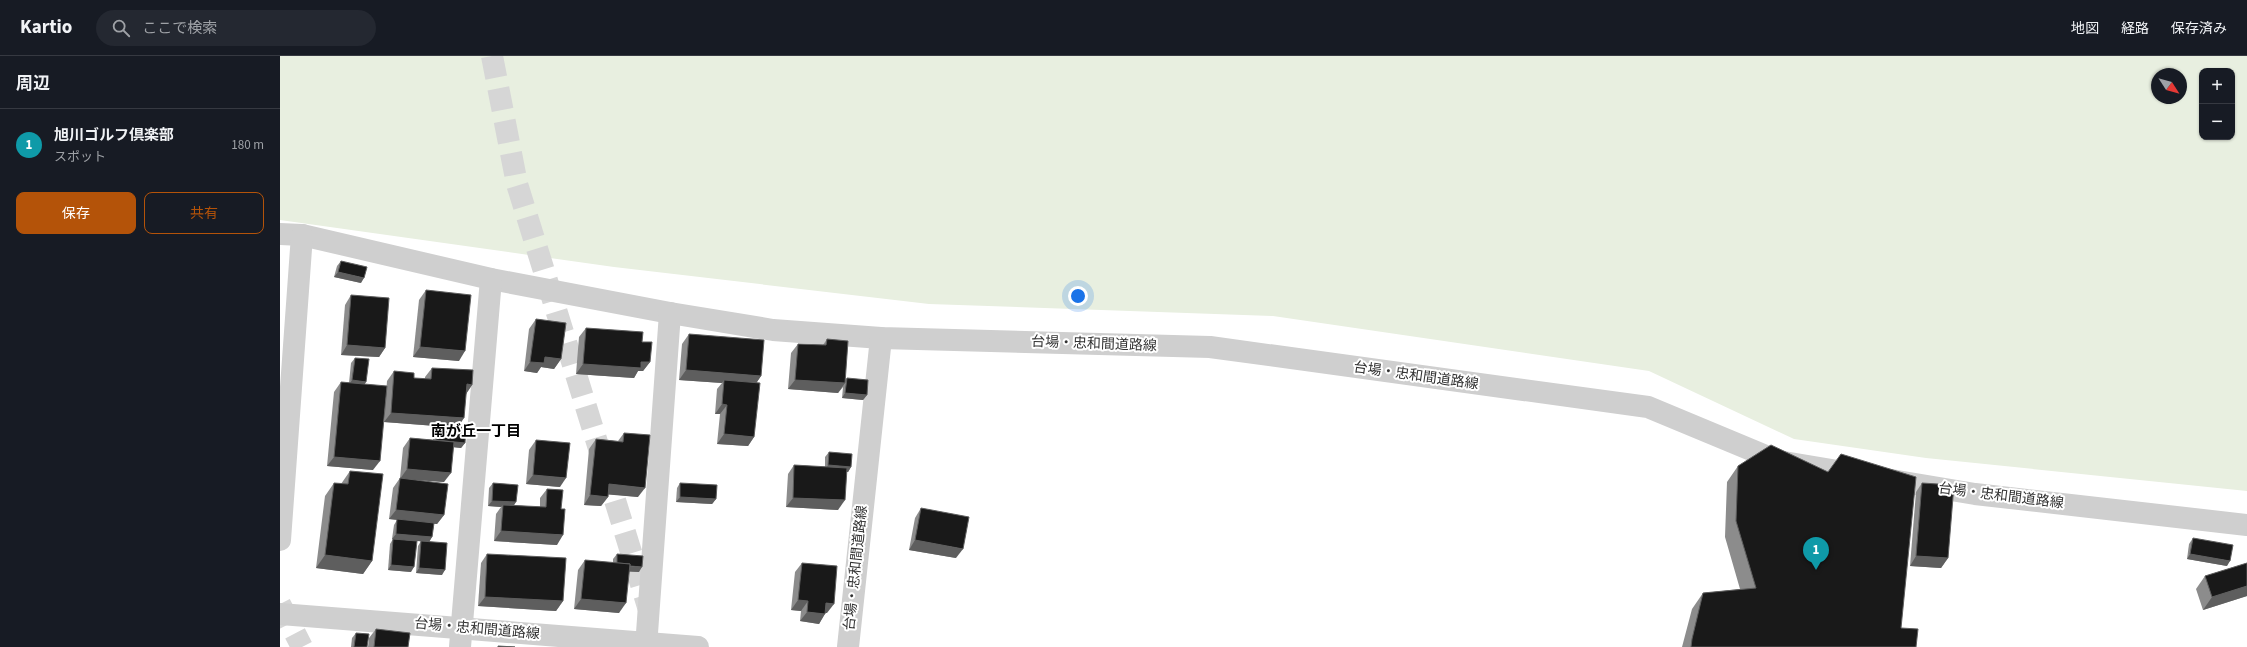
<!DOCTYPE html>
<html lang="ja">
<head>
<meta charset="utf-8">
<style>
	body { margin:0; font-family:"Source Sans 3","Noto Sans JP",sans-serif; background:#242831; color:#f1f3f6 }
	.controls { position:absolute; right:12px; top:12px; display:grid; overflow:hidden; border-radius:8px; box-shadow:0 1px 3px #0004 }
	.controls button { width:36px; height:36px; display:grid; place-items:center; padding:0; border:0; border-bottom:1px solid #363941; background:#171b24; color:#f1f3f6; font:20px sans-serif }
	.compass { position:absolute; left:1871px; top:12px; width:36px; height:36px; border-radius:50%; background:#171b24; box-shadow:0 1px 3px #0004; rotate:126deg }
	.you { position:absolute; left:798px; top:240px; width:14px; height:14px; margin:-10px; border:3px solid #fff; border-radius:50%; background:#1a73e8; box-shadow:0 0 0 6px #1a73e833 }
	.badge { display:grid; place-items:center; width:26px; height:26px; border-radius:50%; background:#b45309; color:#fff; font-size:13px; font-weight:700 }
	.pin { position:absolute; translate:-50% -33px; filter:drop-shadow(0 1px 2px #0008) }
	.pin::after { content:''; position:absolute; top:21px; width:14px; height:12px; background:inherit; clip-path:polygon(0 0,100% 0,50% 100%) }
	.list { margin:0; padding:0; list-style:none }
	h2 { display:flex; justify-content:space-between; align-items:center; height:52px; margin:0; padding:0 16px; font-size:17px }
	h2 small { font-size:13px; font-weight:400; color:#9ea1a6 }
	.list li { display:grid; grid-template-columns:26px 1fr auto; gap:12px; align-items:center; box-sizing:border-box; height:72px; padding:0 16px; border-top:1px solid #363941 }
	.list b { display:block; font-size:15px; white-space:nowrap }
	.list p { margin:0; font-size:13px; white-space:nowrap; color:#9ea1a6 }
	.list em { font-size:13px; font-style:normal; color:#9ea1a6 }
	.actions { display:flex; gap:8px; padding:12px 16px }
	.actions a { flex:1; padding:9px 0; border:1px solid #b45309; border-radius:8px; text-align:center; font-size:14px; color:#b45309 }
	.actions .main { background:#b45309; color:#fff }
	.icon { flex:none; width:22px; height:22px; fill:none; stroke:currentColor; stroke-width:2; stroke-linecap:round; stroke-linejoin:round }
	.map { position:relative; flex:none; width:1967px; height:591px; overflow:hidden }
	header { display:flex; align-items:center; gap:24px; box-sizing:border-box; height:56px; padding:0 20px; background:#171b24; border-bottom:1px solid #363941 }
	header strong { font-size:19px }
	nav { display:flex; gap:22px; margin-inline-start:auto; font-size:14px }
	.search { width:280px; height:36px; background:#242831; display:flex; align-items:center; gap:10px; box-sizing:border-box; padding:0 14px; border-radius:22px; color:#9ea1a6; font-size:15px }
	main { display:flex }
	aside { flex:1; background:#171b24 }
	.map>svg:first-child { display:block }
	.green { fill:#e8efe0; fill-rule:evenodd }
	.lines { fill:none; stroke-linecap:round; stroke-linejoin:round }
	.highway-tunnel { stroke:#d6d6d6; stroke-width:22; stroke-dasharray:22 11; stroke-linecap:butt }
	.street { stroke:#cfcfcf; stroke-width:22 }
	.wall { fill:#8c8c8c }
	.shaded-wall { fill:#5e5e5e }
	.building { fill:#191919; stroke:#5e5e5e }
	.labels { text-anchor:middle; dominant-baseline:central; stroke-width:4; stroke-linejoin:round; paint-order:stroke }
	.street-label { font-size:14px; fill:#323232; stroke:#fff }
	.neighbourhood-label { font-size:15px; font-weight:bold; fill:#000; stroke:#fff }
</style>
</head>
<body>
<header>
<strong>Kartio</strong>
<div class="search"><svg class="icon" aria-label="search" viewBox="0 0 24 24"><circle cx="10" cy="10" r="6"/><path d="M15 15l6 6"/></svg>ここで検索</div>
<nav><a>地図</a><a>経路</a><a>保存済み</a></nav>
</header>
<main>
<aside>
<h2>周辺<small></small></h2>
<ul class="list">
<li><span class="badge" style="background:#0f9aa8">1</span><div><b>旭川ゴルフ倶楽部</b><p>スポット</p></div><em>180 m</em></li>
</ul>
<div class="actions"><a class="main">保存</a><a>共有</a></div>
</aside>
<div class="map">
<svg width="1967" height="591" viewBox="0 0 1967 591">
	<rect width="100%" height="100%" fill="#fff"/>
	<path class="green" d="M0 0H1967V435L1646 402 1514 383 1369 315 993 260 649 248 334 211 0 164ZM1922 15H1952V81H1922ZM1877 18H1901V42H1877Z"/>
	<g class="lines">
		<g class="highway-tunnel">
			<path d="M212 0 237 128 369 554"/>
			<path d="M0 548 22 591"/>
		</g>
		<g class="street">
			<path d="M0 178 22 179 211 223 390 257 493 274 601 282 930 291 1368 351 1498 405 1695 438 1967 469"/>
			<path d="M0 484 22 179"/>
			<path d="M0 558 418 591"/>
			<path d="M180 591 211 223"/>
			<path d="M366 591 390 257"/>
			<path d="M568 591 601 282"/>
		</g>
	</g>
	<g class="wall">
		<path d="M61 205 81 227 54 221 57 210Z"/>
		<path d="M146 234 179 305 133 301 139 244Z"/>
		<path d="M71 239 105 292 99 301 61 299 65 249Z"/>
		<path d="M256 263 281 303 274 313 261 311 257 317 244 315 249 273Z"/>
		<path d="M306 272 362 286 370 306 363 315H358L354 322 296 318 299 281Z"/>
		<path d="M409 278 481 320 476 327 474 381 468 390 437 388 440 358H435L437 333 442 327 399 324 402 288Z"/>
		<path d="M547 283 565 324 567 322 587 339 583 344 562 342 563 331 558 337 508 333 511 297 518 288 543 289Z"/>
		<path d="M75 302 85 328 93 414 47 410 54 336 61 326 69 327 71 307Z"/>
		<path d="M152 312 192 329 186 338 179 369 185 387 181 392 173 391 164 426 129 423 164 459 157 468H154L152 481 149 486 162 519 136 517 138 490 141 485 112 483 114 469 117 464 109 463 113 432 120 422 123 392 130 382 153 384 154 373 156 370 104 366 107 325 114 315 134 322 145 323V321Z"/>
		<path d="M344 377 358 441 328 438V441L321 450 304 449 309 393 316 383 338 385Z"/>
		<path d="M256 384 280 431 246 428 249 394Z"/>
		<path d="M549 396 571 411 568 416H566L558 454 506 451 508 418 514 409 545 411V401Z"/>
		<path d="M1458 410 1621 572 1636 591H1402L1412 553 1423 537 1460 533 1445 481 1447 426Z"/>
		<path d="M70 415 92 505 83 518 36 512 45 440 54 427 61 428Z"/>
		<path d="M213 427 234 449 260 451V442L267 433 277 489 214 485 216 458 221 451 208 450 209 432Z"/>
		<path d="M400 427 436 443 432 448 396 446 397 432Z"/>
		<path d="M1642 427 1668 502 1661 512 1630 510 1636 436Z"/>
		<path d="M641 452 676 502 629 494 635 462Z"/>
		<path d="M1913 482 1947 510 1907 503 1909 488Z"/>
		<path d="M113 483 131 516 108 514 110 488Z"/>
		<path d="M207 498 283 545 276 555 198 550 201 507Z"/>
		<path d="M337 498 359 516 349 515 339 557 294 553 298 514 305 504 333 507V503Z"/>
		<path d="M522 507 547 557H545L539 568 520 565 521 555 511 554 515 516Z"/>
		<path d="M1967 507V540L1923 554 1916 533 1925 520Z"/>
		<path d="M96 573 128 591H88L89 582Z"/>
		<path d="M76 577 87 591H71L72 582Z"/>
	</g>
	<g class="shaded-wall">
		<path d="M58 216 84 222 81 227 54 221Z"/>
		<path d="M67 289 105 292 99 301 61 299Z"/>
		<path d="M140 291 185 295 179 305 133 301Z"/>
		<path d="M265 301 281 303 274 313 261 311 257 317 244 315 250 306Z"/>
		<path d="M361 306H370L363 315H358L354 322 296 318 303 308Z"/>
		<path d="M406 314 481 320 475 329 444 324 442 327 399 324Z"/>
		<path d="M72 324 86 326 83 331 69 329Z"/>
		<path d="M515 324 565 327 558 337 508 333Z"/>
		<path d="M187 328 192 329 186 338Z"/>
		<path d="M565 337 587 339 583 344 562 342Z"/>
		<path d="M442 348 447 349 440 358H435Z"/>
		<path d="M111 357 184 362 178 371 158 367 156 370 104 366Z"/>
		<path d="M444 378 474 381 468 390 437 388Z"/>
		<path d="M156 384 185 387 181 392 153 389Z"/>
		<path d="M54 401 100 405 93 414 47 410Z"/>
		<path d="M548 409 571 411 568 416 545 414Z"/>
		<path d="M127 413 171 417 164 426 120 423Z"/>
		<path d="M253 419 286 422 280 431 246 428Z"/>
		<path d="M329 428 365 432 358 441 322 438Z"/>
		<path d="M310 439 328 441 321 450 304 449Z"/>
		<path d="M400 441 436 443 432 448 396 446Z"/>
		<path d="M513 442 565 444 558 454 506 451Z"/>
		<path d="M212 445 236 446 233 451 223 449 221 451 208 450Z"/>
		<path d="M116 454 164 459 157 468 109 463Z"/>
		<path d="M221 475 283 479 277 489 214 485Z"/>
		<path d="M116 478 152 481 149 486 112 483Z"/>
		<path d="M635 484 683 493 676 502 629 494Z"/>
		<path d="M1910 498 1950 505 1947 510 1907 503Z"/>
		<path d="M45 499 92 505 83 518 36 512Z"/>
		<path d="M1636 500 1668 502 1661 512 1630 510Z"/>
		<path d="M111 509 134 511 131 516 108 514Z"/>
		<path d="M337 510 362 511 359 516 333 515Z"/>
		<path d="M139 512 165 514 162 519 136 517Z"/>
		<path d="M1967 530V540L1923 554 1932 541Z"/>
		<path d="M205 541 283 545 276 555 198 550Z"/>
		<path d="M301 543 346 547 339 557 294 553Z"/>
		<path d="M518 544 528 545 521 555 511 554Z"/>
		<path d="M546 547 554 548 547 557H540Z"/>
		<path d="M527 556 545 558 539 568 520 565Z"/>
	</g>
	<g class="building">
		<path d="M61 205 87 211 84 222 58 216Z"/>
		<path d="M146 234 191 239 185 295 140 291Z"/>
		<path d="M71 239 109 242 105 292 67 289Z"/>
		<path d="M256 263 286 267 281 303 265 301 264 307 250 306Z"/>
		<path d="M306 272 363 276 362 286H372L370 306H361V312L303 308Z"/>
		<path d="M409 278 484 284 481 320 406 314Z"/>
		<path d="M547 283 568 285 565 327 515 324 518 288 546 289Z"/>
		<path d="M75 302 89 303 86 326 72 324Z"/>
		<path d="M152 312 193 314 192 329 187 328 184 362 111 357 114 315 134 317V322L151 323Z"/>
		<path d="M567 322 588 324 587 339 565 337Z"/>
		<path d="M444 324 480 327 474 381 444 378 447 349 442 348Z"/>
		<path d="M61 326 107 330 100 405 54 401Z"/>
		<path d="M158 367 186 370 185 387 156 384Z"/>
		<path d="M344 377 370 379 365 432 329 428 328 441 310 439 316 383 343 386Z"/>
		<path d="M130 382 174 386 171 417 127 413Z"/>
		<path d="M256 384 290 387 286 422 253 419Z"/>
		<path d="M1491 389 1548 416 1561 398 1636 421 1621 572 1638 573 1636 591H1411L1412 583 1423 537 1476 532 1456 465 1458 410Z"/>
		<path d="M549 396 572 398 571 411 548 409Z"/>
		<path d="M514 409 567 412 565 444 513 442Z"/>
		<path d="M70 415 103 418 92 505 45 499 54 427 68 428Z"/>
		<path d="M120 422 168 428 164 459 116 454Z"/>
		<path d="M213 427 238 429 236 446 212 445Z"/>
		<path d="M400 427 437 429 436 443 400 441Z"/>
		<path d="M1642 427 1674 429 1668 502 1636 500Z"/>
		<path d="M267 433 283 434 281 453H285L283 479 221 475 223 449 266 451Z"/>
		<path d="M641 452 689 461 683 493 635 484Z"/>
		<path d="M117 463 154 467 152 481 116 478Z"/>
		<path d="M1913 482 1953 489 1950 505 1910 498Z"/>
		<path d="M113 483 137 485 134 511 111 509Z"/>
		<path d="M141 485 167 487 165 514 139 512Z"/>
		<path d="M207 498 286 502 283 545 205 541Z"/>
		<path d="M337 498 363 500 362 511 350 510V508L337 507Z"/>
		<path d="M305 504 350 508 346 547 301 543Z"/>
		<path d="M522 507 557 510 554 548 546 547 545 558 527 556 528 545 518 544Z"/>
		<path d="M1967 507V530L1932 541 1925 520Z"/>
		<path d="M96 573 130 577 128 591H94Z"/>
		<path d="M76 577 89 578 87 591H74Z"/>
		<path d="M218 590 235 591H218Z"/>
	</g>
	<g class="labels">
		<g class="street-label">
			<text transform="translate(814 288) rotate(2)">台場・忠和間道路線</text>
			<text transform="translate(1136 320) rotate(8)">台場・忠和間道路線</text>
			<text transform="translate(1721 440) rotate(7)">台場・忠和間道路線</text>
			<text transform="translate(576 512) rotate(-84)">台場・忠和間道路線</text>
			<text transform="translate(197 573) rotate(5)">台場・忠和間道路線</text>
		</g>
		<g class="neighbourhood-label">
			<text x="196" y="375">南が丘一丁目</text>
		</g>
	</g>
</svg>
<div class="controls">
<button>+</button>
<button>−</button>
</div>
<svg class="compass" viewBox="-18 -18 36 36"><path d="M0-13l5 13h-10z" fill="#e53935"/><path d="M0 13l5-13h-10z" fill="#9ea1a6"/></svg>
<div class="you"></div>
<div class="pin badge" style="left:1536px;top:514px;background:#0f9aa8">1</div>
</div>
</main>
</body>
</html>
